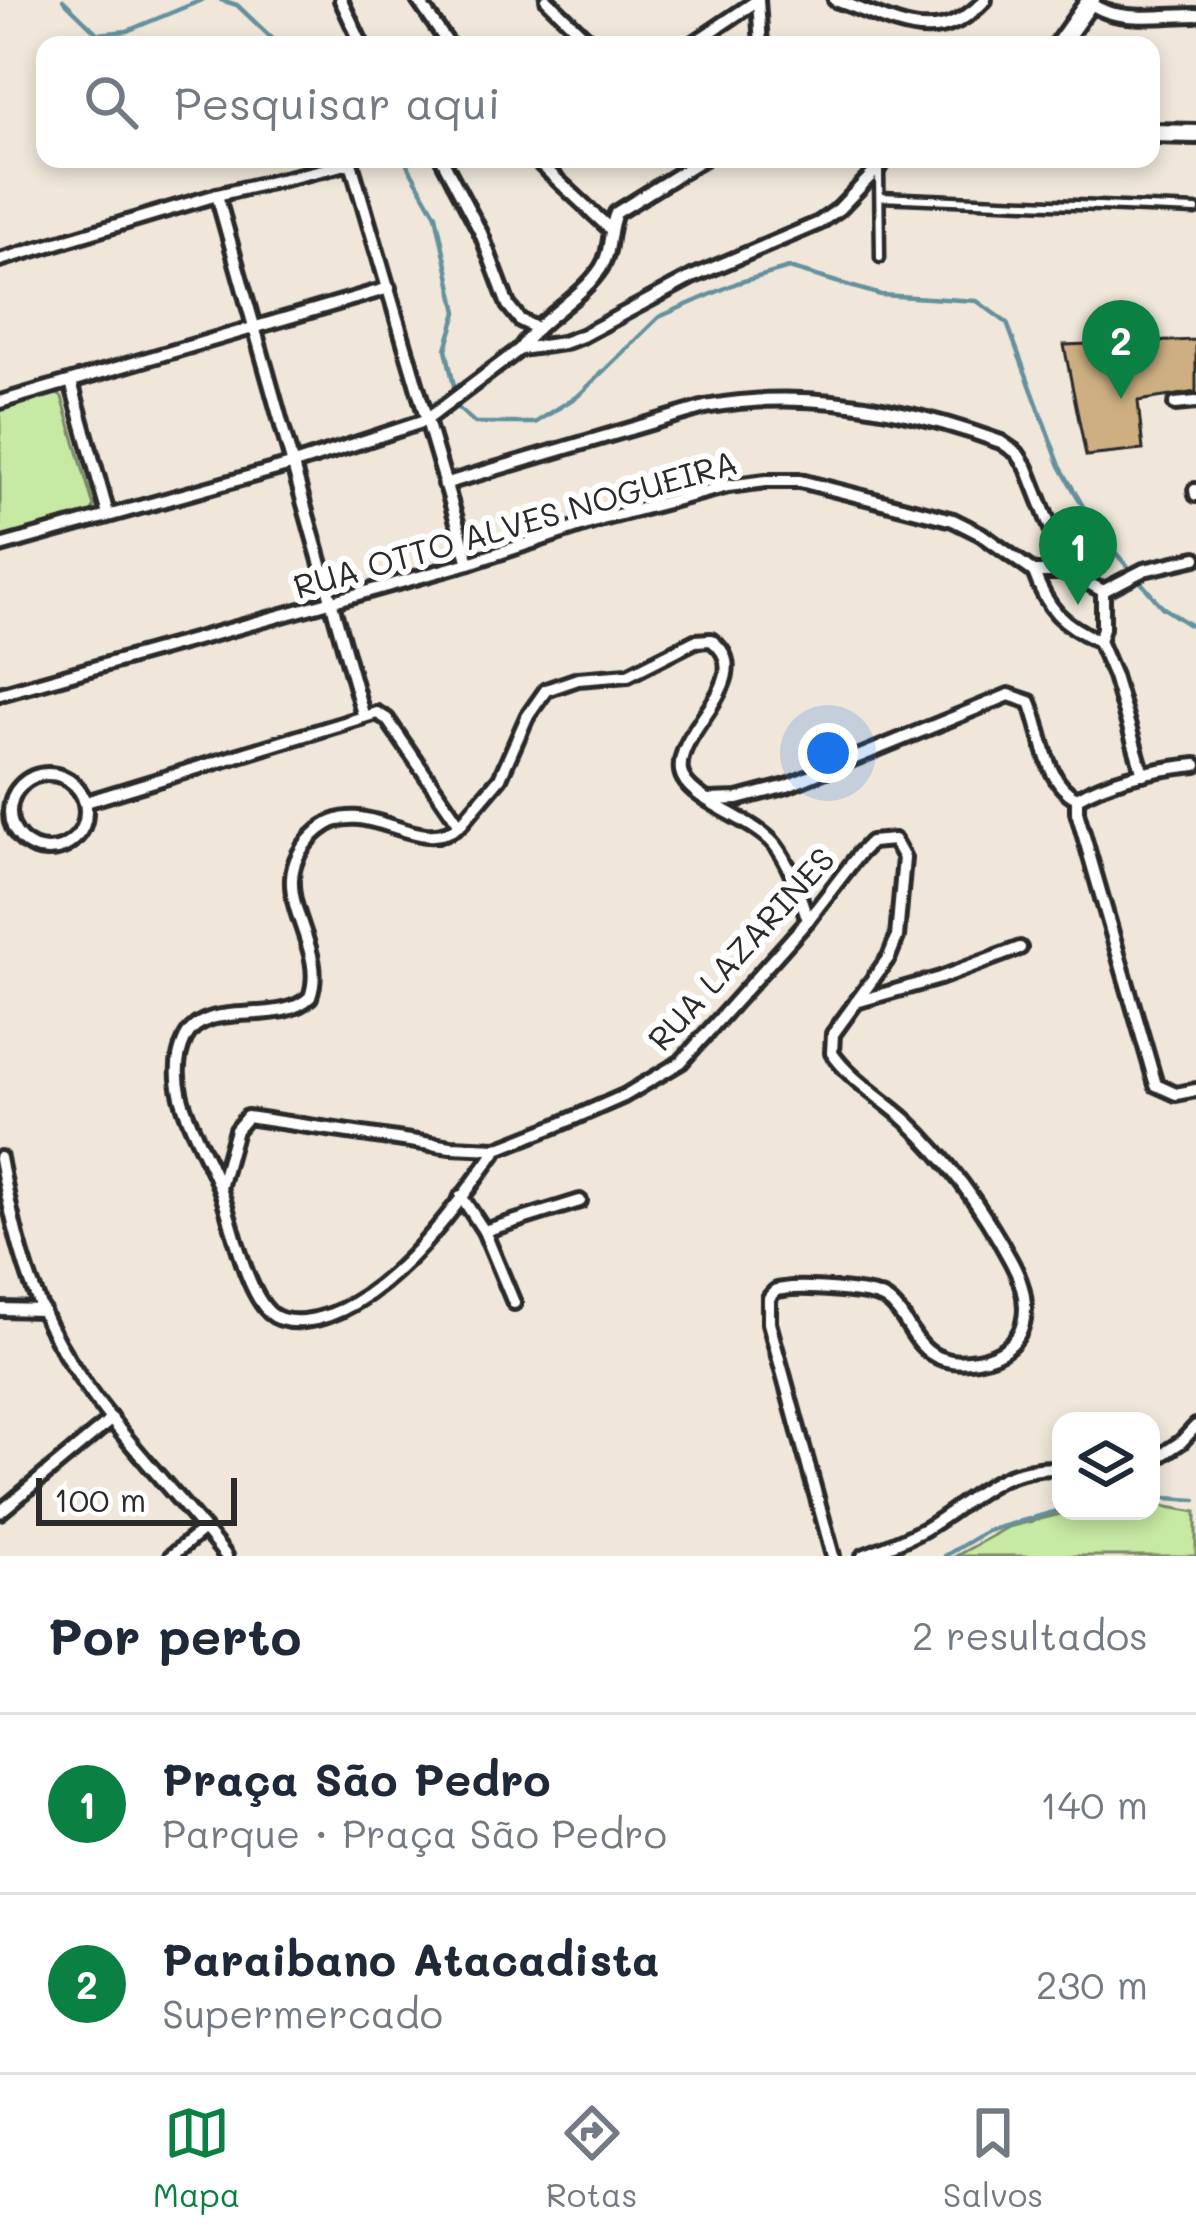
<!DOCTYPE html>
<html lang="pt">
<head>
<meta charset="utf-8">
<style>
	body { margin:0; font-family:Mali,sans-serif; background:#f6f6f7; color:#1f2937 }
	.controls { position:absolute; right:36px; bottom:36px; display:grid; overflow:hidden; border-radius:24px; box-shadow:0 6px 18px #0003 }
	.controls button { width:108px; height:108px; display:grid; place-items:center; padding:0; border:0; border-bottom:3px solid #e0e1e3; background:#fff; color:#1f2937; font:60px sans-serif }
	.scale { position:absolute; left:36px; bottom:30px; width:201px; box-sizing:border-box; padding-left:12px; border:6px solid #2b2b2b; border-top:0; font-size:33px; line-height:42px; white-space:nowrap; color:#2b2b2b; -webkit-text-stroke:9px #fff; paint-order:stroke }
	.you { position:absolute; left:828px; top:753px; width:42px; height:42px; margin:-30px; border:9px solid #fff; border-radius:50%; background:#1a73e8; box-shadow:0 0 0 18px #1a73e833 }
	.badge { display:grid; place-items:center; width:78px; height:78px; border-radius:50%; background:#0b8043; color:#fff; font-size:39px; font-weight:700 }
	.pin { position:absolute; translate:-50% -99px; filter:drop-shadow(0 3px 6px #0008) }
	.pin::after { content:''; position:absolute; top:63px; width:42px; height:36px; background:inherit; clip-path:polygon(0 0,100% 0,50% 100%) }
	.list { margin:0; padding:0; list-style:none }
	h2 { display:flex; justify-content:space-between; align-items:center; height:156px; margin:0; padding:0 48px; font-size:51px }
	h2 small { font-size:39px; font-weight:400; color:#747a83 }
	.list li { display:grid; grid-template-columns:78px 1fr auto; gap:36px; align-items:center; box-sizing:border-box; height:180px; padding:0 48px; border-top:3px solid #e0e1e3 }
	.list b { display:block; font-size:45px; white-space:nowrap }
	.list p { margin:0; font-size:39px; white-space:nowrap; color:#747a83 }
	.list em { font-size:39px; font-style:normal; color:#747a83 }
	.icon { flex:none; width:66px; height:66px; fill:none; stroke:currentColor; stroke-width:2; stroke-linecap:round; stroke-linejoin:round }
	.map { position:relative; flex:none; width:1196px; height:1556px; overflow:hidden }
	.search { position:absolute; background:#fff; box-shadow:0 6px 18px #0003; left:36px; right:36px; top:36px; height:132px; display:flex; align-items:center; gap:30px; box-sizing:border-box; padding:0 42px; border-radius:24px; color:#747a83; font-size:45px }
	.sheet { height:516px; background:#fff }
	nav { display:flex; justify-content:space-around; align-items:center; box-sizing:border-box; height:168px; border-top:3px solid #e0e1e3; background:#fff; font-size:33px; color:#747a83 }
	nav a { display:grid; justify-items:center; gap:6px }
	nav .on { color:#0b8043 }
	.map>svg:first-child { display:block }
	.green { fill:#c6e9a3; stroke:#788a67; stroke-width:3 }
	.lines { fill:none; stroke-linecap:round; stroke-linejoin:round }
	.stream { stroke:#65919f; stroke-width:4.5 }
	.building { fill:#cdaf82; stroke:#2b2b2b; stroke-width:3 }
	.lane-casing { stroke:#2b2b2b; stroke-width:15 }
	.street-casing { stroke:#2b2b2b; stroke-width:20 }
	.secondary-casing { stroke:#2b2b2b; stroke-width:26 }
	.lane { stroke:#fff; stroke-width:6 }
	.street { stroke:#fff; stroke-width:10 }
	.secondary { stroke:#fff; stroke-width:16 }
	.labels { text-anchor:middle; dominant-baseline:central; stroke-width:12; stroke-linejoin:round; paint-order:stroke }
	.street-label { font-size:33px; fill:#2b2b2b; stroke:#fff }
</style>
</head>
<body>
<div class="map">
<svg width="1196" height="1556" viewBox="0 0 1196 1556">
	<rect width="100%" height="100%" fill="#f0e7da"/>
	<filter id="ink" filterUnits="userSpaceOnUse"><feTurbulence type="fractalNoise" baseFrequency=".00833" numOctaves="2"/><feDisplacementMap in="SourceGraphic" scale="24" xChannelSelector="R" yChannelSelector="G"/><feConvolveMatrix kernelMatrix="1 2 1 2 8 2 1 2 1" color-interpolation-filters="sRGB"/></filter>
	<g filter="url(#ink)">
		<g class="green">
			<path d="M52 391 62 397 94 507 92 512 0 537V406Z"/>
			<path d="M1151 1504 1196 1512V1556H956L1008 1527 1073 1511H1151Z"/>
		</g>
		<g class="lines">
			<g class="stream">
				<path d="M63 0 98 34 127 31 202 0"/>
				<path d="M221 0 237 5 279 45"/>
				<path d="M404 159 436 215 457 312 446 349 459 409 475 423H535L579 395 659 317 737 283 789 268 881 295 977 301 1007 323 1060 466 1097 531 1162 607 1196 629"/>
				<path d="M1151 1497 1196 1500"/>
				<path d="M945 1556 987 1531 1061 1510"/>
			</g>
		</g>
		<path class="building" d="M1196 340V392L1138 401 1143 450 1086 456 1064 345Z"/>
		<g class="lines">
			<defs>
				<g id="lane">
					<path d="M879 170 880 258"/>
					<path d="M880 197 1196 210"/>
				</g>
				<g id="street">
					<path d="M341 0 362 45"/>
					<path d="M418 0 449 45"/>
					<path d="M547 0 593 45"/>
					<path d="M758 0 761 45"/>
					<path d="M835 0C893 19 935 53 985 0"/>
					<path d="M1089 2C1115 24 1163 15 1196 15"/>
					<path d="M691 45 758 0"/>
					<path d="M442 159 481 233 508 305 520 320 534 327"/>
					<path d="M535 159 609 228"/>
					<path d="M217 195 363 714"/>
					<path d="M0 260 217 195 351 163 469 563"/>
					<path d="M520 349C542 316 580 300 601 268 612 252 608 231 616 213L703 159"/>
					<path d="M71 382 108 514"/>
					<path d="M0 402 389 288"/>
					<path d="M1175 404 1196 402"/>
					<path d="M444 484 705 407C803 388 907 408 1001 442L1017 453 1027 468 1068 572"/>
					<path d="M1195 490 1196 495"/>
					<path d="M0 546 291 465 425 421 520 349 563 343 582 336 692 277 819 223 839 209 887 159"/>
					<path d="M1034 572C1047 609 1063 625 1099 641L1103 628V591"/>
					<path d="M1034 572H1068L1103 591"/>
					<path d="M1103 591 1144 570 1196 558"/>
					<path d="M1099 641 1114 676 1143 774"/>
					<path d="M0 694 469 563 602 519 728 486 766 481H800L953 520 981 534 1034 572"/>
					<circle cx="48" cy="812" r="38"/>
					<path d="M1077 798V812L1156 1085 1176 1094 1196 1090"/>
					<path d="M1077 798C1111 778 1157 769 1196 765"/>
					<path d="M709 800 738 799 787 786 1009 695 1030 702C1043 732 1044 783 1077 798"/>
					<path d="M86 802 377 713 387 719 460 825 500 778 527 717 546 690 578 679 628 675 695 641 711 640C761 677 675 729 681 771 685 799 752 818 774 844 791 865 799 894 808 920"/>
					<path d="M460 825C418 860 365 791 319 830 253 886 331 940 310 997 278 1028 205 997 185 1039 161 1089 202 1141 219 1186 232 1219 244 1289 270 1313 279 1321 292 1322 304 1321 382 1313 455 1208 497 1149"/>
					<path d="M856 1002 940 978 1020 948"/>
					<path d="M0 1158C12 1222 26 1286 59 1344 103 1421 171 1486 226 1556"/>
					<path d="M220 1188 236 1130 247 1117 451 1147 497 1149 558 1125 624 1096 681 1062 808 920 859 854 871 842 894 840 904 858 897 937 889 957 833 1034 832 1053C850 1080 883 1099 907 1121 948 1160 984 1211 1011 1261 1034 1303 1032 1350 977 1360 964 1362 953 1363 940 1358 912 1348 908 1313 885 1299 870 1290 802 1286 784 1289 774 1290 775 1291 769 1298V1323L833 1556"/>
					<path d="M461 1196 484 1231 514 1303"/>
					<path d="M484 1231 580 1201"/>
					<path d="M0 1309 43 1310"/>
					<path d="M1151 1462 1181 1442 1196 1426"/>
					<path d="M0 1512 112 1419"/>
					<path d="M171 1556 204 1529"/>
					<path d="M863 1556C884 1548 905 1540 925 1529 976 1499 996 1466 1061 1468"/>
				</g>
				<g id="secondary">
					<path d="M1059 45 1091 0"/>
					<path d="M1151 133 1196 134"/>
				</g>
			</defs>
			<use href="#lane" class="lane-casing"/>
			<use href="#street" class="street-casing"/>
			<use href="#secondary" class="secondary-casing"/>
			<use href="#lane" class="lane"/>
			<use href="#street" class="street"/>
			<use href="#secondary" class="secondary"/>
		</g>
	</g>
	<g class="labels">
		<g class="street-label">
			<text transform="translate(515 523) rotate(-16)">RUA OTTO ALVES NOGUEIRA</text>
			<text transform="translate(740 948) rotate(-48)">RUA LAZARINES</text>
		</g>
	</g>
</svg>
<div class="controls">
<button><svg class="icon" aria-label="layers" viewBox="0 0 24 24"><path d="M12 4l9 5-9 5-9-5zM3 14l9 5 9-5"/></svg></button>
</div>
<div class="scale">100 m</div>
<div class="you"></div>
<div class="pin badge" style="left:1078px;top:605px">1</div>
<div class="pin badge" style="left:1121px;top:399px">2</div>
<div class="search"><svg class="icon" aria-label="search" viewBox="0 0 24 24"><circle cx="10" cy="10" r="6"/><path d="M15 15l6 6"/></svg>Pesquisar aqui</div>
</div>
<section class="sheet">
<h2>Por perto<small>2 resultados</small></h2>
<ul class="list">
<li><span class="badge">1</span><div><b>Praça São Pedro</b><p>Parque · Praça São Pedro</p></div><em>140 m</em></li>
<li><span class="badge">2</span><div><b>Paraibano Atacadista</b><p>Supermercado</p></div><em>230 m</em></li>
</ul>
</section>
<nav>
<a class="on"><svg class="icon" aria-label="map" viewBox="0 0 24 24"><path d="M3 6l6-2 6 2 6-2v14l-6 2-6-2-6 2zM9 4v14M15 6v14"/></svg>Mapa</a>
<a><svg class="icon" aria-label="directions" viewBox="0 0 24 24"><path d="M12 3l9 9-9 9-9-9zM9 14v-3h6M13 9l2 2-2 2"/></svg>Rotas</a>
<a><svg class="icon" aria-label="saved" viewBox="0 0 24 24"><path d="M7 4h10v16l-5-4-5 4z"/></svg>Salvos</a>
</nav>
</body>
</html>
